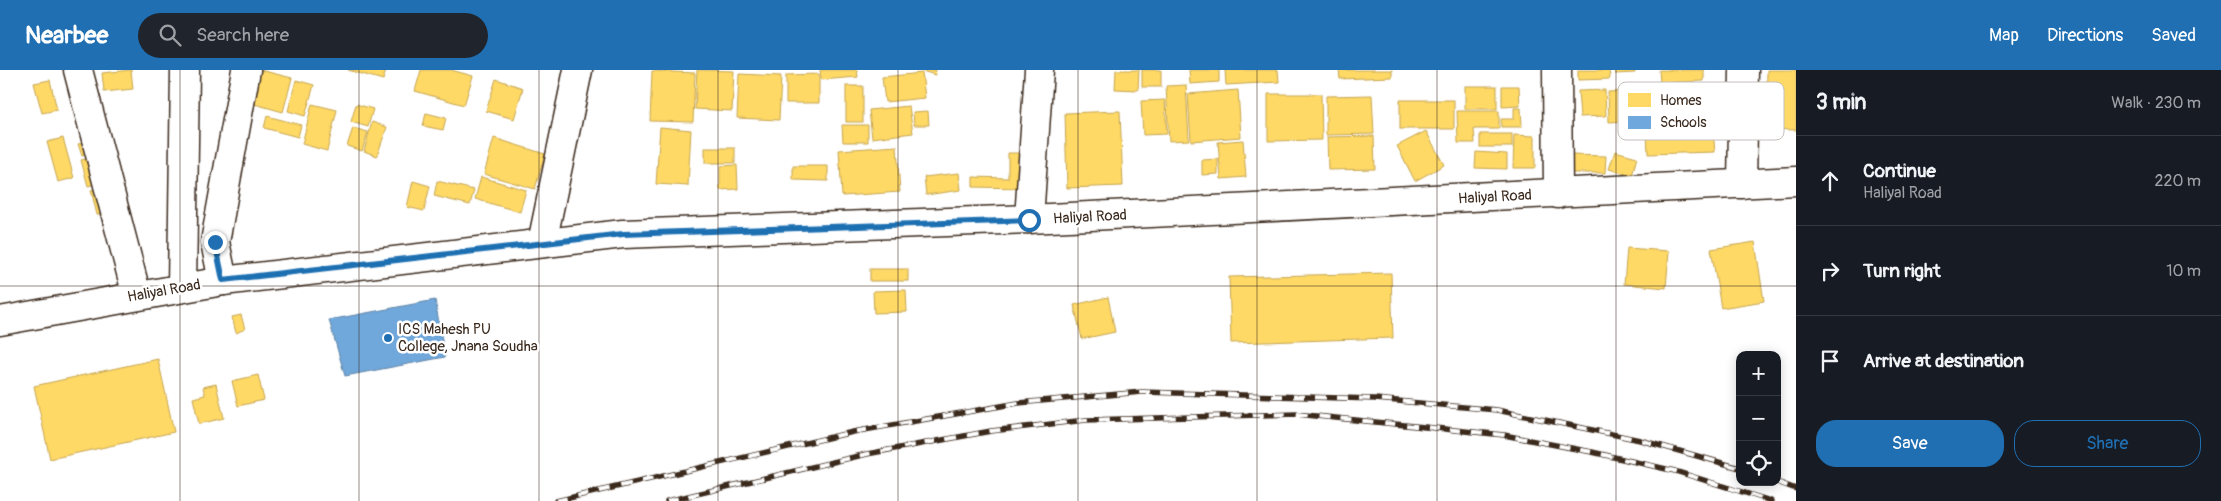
<!DOCTYPE html>
<html lang="en">
<head>
<meta charset="utf-8">
<style>
	body { margin:0; font-family:Pangolin,sans-serif; background:#20242c; color:#f1f3f6 }
	.controls { position:absolute; right:15px; bottom:15px; display:grid; overflow:hidden; border-radius:10px; box-shadow:0 2px 12px #0003 }
	.controls button { width:45px; height:45px; display:grid; place-items:center; padding:0; border:0; border-bottom:1px solid #363941; background:#171b24; color:#f1f3f6; font:25px sans-serif }
	.stop { position:absolute; width:15px; height:15px; margin:-11px; border:4px solid #1f6fb2; border-radius:50%; background:#fff }
	.stop.end { background:#1f6fb2; border-color:#fff; box-shadow:0 1px 5px #0008 }
	.list { margin:0; padding:0; list-style:none }
	h2 { display:flex; justify-content:space-between; align-items:center; height:65px; margin:0; padding:0 20px; font-size:21px }
	h2 small { font-size:16px; font-weight:400; color:#9ea1a6 }
	.list li { display:grid; grid-template-columns:32px 1fr auto; gap:15px; align-items:center; box-sizing:border-box; height:90px; padding:0 20px; border-top:1px solid #363941 }
	.list b { display:block; font-size:19px; white-space:nowrap }
	.list p { margin:0; font-size:16px; white-space:nowrap; color:#9ea1a6 }
	.list em { font-size:16px; font-style:normal; color:#9ea1a6 }
	.actions { display:flex; gap:10px; padding:15px 20px }
	.actions a { flex:1; padding:11px 0; border:1px solid #1f6fb2; border-radius:20px; text-align:center; font-size:18px; color:#1f6fb2 }
	.actions .main { background:#1f6fb2; color:#fff }
	.icon { flex:none; width:28px; height:28px; fill:none; stroke:currentColor; stroke-width:2; stroke-linecap:round; stroke-linejoin:round }
	.map { position:relative; flex:none; width:1796px; height:431px; overflow:hidden }
	header { display:flex; align-items:center; gap:30px; box-sizing:border-box; height:70px; padding:0 25px; background:#1f6fb2; color:#fff }
	header strong { font-size:24px }
	nav { display:flex; gap:28px; margin-inline-start:auto; font-size:18px }
	.search { width:350px; height:45px; background:#20242c; display:flex; align-items:center; gap:12px; box-sizing:border-box; padding:0 18px; border-radius:28px; color:#9ea1a6; font-size:19px }
	main { display:flex }
	aside { flex:1; background:#171b24 }
	.map>svg:first-child { display:block }
	.homes { fill:#ffd966; stroke:#c4a450 }
	.schools { fill:#6fa8dc; stroke:#5f82a3 }
	.lines { fill:none; stroke-linecap:round; stroke-linejoin:round }
	.minor-casing { stroke:#3b2a1e; stroke-width:31 }
	.major-casing { stroke:#3b2a1e; stroke-width:31 }
	.minor { stroke:#fff; stroke-width:28 }
	.major { stroke:#fff; stroke-width:28 }
	.rail-casing { stroke:#3b2a1e; stroke-width:5.5 }
	.rail { stroke:#fff; stroke-width:4; stroke-dasharray:11; stroke-linecap:butt }
	.route { stroke:#1f6fb2; stroke-width:6 }
	.grid { fill:none; stroke:#3b2a1e; stroke-width:1; stroke-opacity:0.55 }
	.poi-dot { fill:#1f6fb2; stroke:#fff; stroke-width:2 }
	.labels { text-anchor:middle; dominant-baseline:central; stroke-width:5; stroke-linejoin:round; paint-order:stroke }
	.street-label { font-size:15px; fill:#3b2a1e; stroke:#fff }
	.poi-label { font-size:15px; fill:#3b2a1e; stroke:#fff; text-anchor:start }
	.key { fill:#fff; stroke:#c4bfbc; stroke-width:1 }
	.key-label { font-size:14px; fill:#3b2a1e }
</style>
</head>
<body>
<header>
<strong>Nearbee</strong>
<div class="search"><svg class="icon" aria-label="search" viewBox="0 0 24 24"><circle cx="10" cy="10" r="6"/><path d="M15 15l6 6"/></svg>Search here</div>
<nav><a>Map</a><a>Directions</a><a>Saved</a></nav>
</header>
<main>
<div class="map">
<svg width="1796" height="431" viewBox="0 0 1796 431">
	<rect width="100%" height="100%" fill="#fff"/>
	<filter id="ink" filterUnits="userSpaceOnUse"><feTurbulence type="fractalNoise" baseFrequency=".02" numOctaves="2"/><feDisplacementMap in="SourceGraphic" scale="10" xChannelSelector="R" yChannelSelector="G"/><feConvolveMatrix kernelMatrix="1 2 1 2 8 2 1 2 1" color-interpolation-filters="sRGB"/></filter>
	<g filter="url(#ink)">
		<g class="homes">
			<path d="M131 0 133 19 104 22 102 3Z"/>
			<path d="M260 0 292 8 283 42 251 33Z"/>
			<path d="M348 0H386L383 10Z"/>
			<path d="M421 0H451L473 6 464 35 415 21Z"/>
			<path d="M697 0 734 1 732 41 695 39Z"/>
			<path d="M820 0H857L858 7 821 10Z"/>
			<path d="M919 0H936L935 5Z"/>
			<path d="M1116 0H1139L1138 20 1115 19Z"/>
			<rect x="1142" y="0" width="19" height="17"/>
			<path d="M1189 0H1219V12L1190 14Z"/>
			<path d="M1225 0H1278L1279 12 1226 15Z"/>
			<path d="M1339 0H1392V7L1340 9Z"/>
			<path d="M1578 0H1609L1610 9 1578 10Z"/>
			<path d="M1615 0H1635V3L1615 4Z"/>
			<path d="M1659 0H1704V11L1660 13Z"/>
			<path d="M1767 0H1796V60L1766 59Z"/>
			<path d="M652 1 695 3 693 52 650 51Z"/>
			<path d="M922 3 925 28 885 32 882 7Z"/>
			<path d="M739 4 781 6 779 50 737 48Z"/>
			<path d="M819 4V33H786V5Z"/>
			<path d="M496 9 523 18 514 49 486 41Z"/>
			<path d="M50 10 57 40 42 43 34 13Z"/>
			<path d="M296 10 314 15 305 46 288 41Z"/>
			<path d="M1186 15 1189 70 1169 71 1166 16Z"/>
			<rect x="846" y="16" width="17" height="36"/>
			<rect x="1465" y="16" width="32" height="23"/>
			<path d="M1502 16H1519L1520 36 1502 37Z"/>
			<path d="M1238 20 1241 67 1191 71 1188 24Z"/>
			<path d="M1605 20 1606 46 1580 47 1578 21Z"/>
			<path d="M1629 21 1630 51 1609 52 1608 22Z"/>
			<path d="M1268 24H1321L1322 70 1268 71Z"/>
			<path d="M1372 25 1374 64 1326 65V26Z"/>
			<path d="M1165 30 1167 64 1143 65 1141 31Z"/>
			<rect x="1400" y="30" width="54" height="29"/>
			<path d="M312 34 337 40 327 81 302 74Z"/>
			<path d="M356 34 373 39 368 57 351 52Z"/>
			<path d="M909 36 913 63 872 68 869 40Z"/>
			<path d="M1514 38H1521L1522 57H1501V49H1514Z"/>
			<path d="M928 41 929 55H914L913 42Z"/>
			<path d="M1120 41 1123 116 1067 118 1065 43Z"/>
			<path d="M1457 41H1499V59H1474L1475 73H1458Z"/>
			<path d="M426 43 446 48 443 60 423 56Z"/>
			<path d="M267 46 301 55 298 67 264 58Z"/>
			<path d="M372 52 387 57 377 86 364 81Z"/>
			<path d="M842 55H868V72H843Z"/>
			<path d="M660 57 691 60 688 116 656 114Z"/>
			<path d="M353 58 368 62 362 81 347 76Z"/>
			<path d="M1426 61 1444 95 1415 111 1397 76Z"/>
			<path d="M1713 61 1715 82 1648 84 1647 64Z"/>
			<rect x="1480" y="64" width="32" height="13"/>
			<path d="M1514 65 1535 66V98H1513Z"/>
			<path d="M1374 66 1375 99 1328 100 1327 67Z"/>
			<path d="M106 67 109 79 82 86 78 74Z"/>
			<path d="M63 68 74 108 58 112 47 72Z"/>
			<path d="M494 68 545 84 535 119 484 104Z"/>
			<path d="M1243 70 1246 107 1221 109 1218 72Z"/>
			<path d="M897 76 900 122 842 126 839 80Z"/>
			<rect x="705" y="78" width="30" height="15"/>
			<path d="M1615 81 1637 87 1632 106 1609 99Z"/>
			<path d="M1476 82 1507 84V99L1475 98Z"/>
			<path d="M1008 83H1021L1020 118 973 117V107L1008 108Z"/>
			<path d="M101 85 108 111 88 116 81 90Z"/>
			<path d="M1571 85 1606 86 1605 103H1571Z"/>
			<path d="M1218 89V104L1202 105V90Z"/>
			<path d="M737 95 738 119 720 120V96Z"/>
			<path d="M793 96H828V111L793 110Z"/>
			<path d="M959 103 961 120 926 125 924 107Z"/>
			<path d="M481 107 526 120 520 142 475 129Z"/>
			<path d="M413 111 430 116 424 141 407 137Z"/>
			<path d="M437 111 474 120 470 135 434 126Z"/>
			<path d="M103 117 108 142 97 145 91 120Z"/>
			<path d="M1755 172 1764 231 1721 238 1711 179Z"/>
			<path d="M1627 178 1669 181 1666 218 1624 214Z"/>
			<rect x="870" y="199" width="38" height="12"/>
			<path d="M1391 203 1393 268 1231 273 1229 207Z"/>
			<path d="M906 220 907 242 874 243 873 221Z"/>
			<path d="M1108 227 1115 262 1082 269 1074 235Z"/>
			<path d="M241 245 245 259 236 263 232 247Z"/>
			<path d="M158 289 174 362 50 389 34 316Z"/>
			<path d="M258 305 264 330 238 336 232 311Z"/>
			<path d="M216 314 224 348 199 354 193 328 205 325 203 317Z"/>
		</g>
		<path class="schools" d="M435 230 445 287 345 306 329 250Z"/>
		<g class="lines">
			<defs>
				<g id="minor">
					<path d="M78 0 137 226"/>
					<path d="M1557 0 1558 124"/>
					<path d="M1742 114 1744 0"/>
					<path d="M1029 149 1039 0"/>
					<path d="M542 173 578 0"/>
					<path d="M223 211 215 172 246 0"/>
					<path d="M182 218 185 0"/>
				</g>
				<path id="major" d="M0 251 223 211 623 164 1029 149 1796 111"/>
			</defs>
			<use href="#minor" class="minor-casing"/>
			<use href="#major" class="major-casing"/>
			<use href="#minor" class="minor"/>
			<use href="#major" class="major"/>
			<defs>
				<g id="rail">
					<path d="M1777 412 1796 419"/>
					<path d="M556 431 853 362 1018 333 1142 322 1375 329 1497 340 1640 370 1740 398"/>
					<path d="M667 431 867 384 991 361 1086 350 1296 344 1504 365 1592 382 1675 401 1771 431"/>
				</g>
			</defs>
			<use href="#rail" class="rail-casing"/>
			<use href="#rail" class="rail"/>
		</g>
	</g>
	<g class="lines" filter="url(#ink)">
		<path class="route" d="M215 172 223 210 623 164 1029 150"/>
	</g>
	<path class="grid" d="M180 0V431M359 0V431M539 0V431M718 0V431M898 0V431M1078 0V431M1257 0V431M1437 0V431M1616 0V431M0 216H1796"/>
	<circle class="poi-dot" cx="388" cy="268" r="5"/>
	<g class="labels">
		<g class="street-label">
			<text transform="translate(1495 127) rotate(-3)">Haliyal Road</text>
			<text transform="translate(1090 147) rotate(-3)">Haliyal Road</text>
			<text transform="translate(164 221) rotate(-10)">Haliyal Road</text>
		</g>
		<g class="poi-label">
			<text x="398" y="259">ICS Mahesh PU<tspan x="398" dy="17">College, Jnana Soudha</tspan></text>
		</g>
	</g>
	<rect x="1618" y="12" width="166" height="58" rx="8" class="key"/>
	<rect x="1628" y="23" width="23" height="14" fill="#ffd966"/>
	<rect x="1628" y="46" width="23" height="13" fill="#6fa8dc"/>
	<g class="key-label">
		<text x="1660" y="35">Homes</text>
		<text x="1660" y="57">Schools</text>
	</g>
</svg>
<div class="controls">
<button>+</button>
<button>−</button>
<button><svg class="icon" aria-label="locate" viewBox="0 0 24 24"><circle cx="12" cy="12" r="6"/><path d="M12 2v4M12 18v4M2 12h4M18 12h4"/></svg></button>
</div>
<div class="stop" style="left:1029px;top:150px"></div>
<div class="stop end" style="left:215px;top:172px"></div>
</div>
<aside>
<h2>3 min<small>Walk · 230 m</small></h2>
<ul class="list">
<li><svg class="icon" aria-label="ahead" viewBox="0 0 24 24"><path d="M12 20V5M6 11l6-6 6 6"/></svg><div><b>Continue</b><p>Haliyal Road</p></div><em>220 m</em></li>
<li><svg class="icon" aria-label="right" viewBox="0 0 24 24"><path d="M7 20v-9h11M14 6l5 5-5 5"/></svg><div><b>Turn right</b></div><em>10 m</em></li>
<li><svg class="icon" aria-label="arrive" viewBox="0 0 24 24"><path d="M6 21V4h12l-3 4 3 4H6"/></svg><div><b>Arrive at destination</b></div></li>
</ul>
<div class="actions"><a class="main">Save</a><a>Share</a></div>
</aside>
</main>
</body>
</html>
